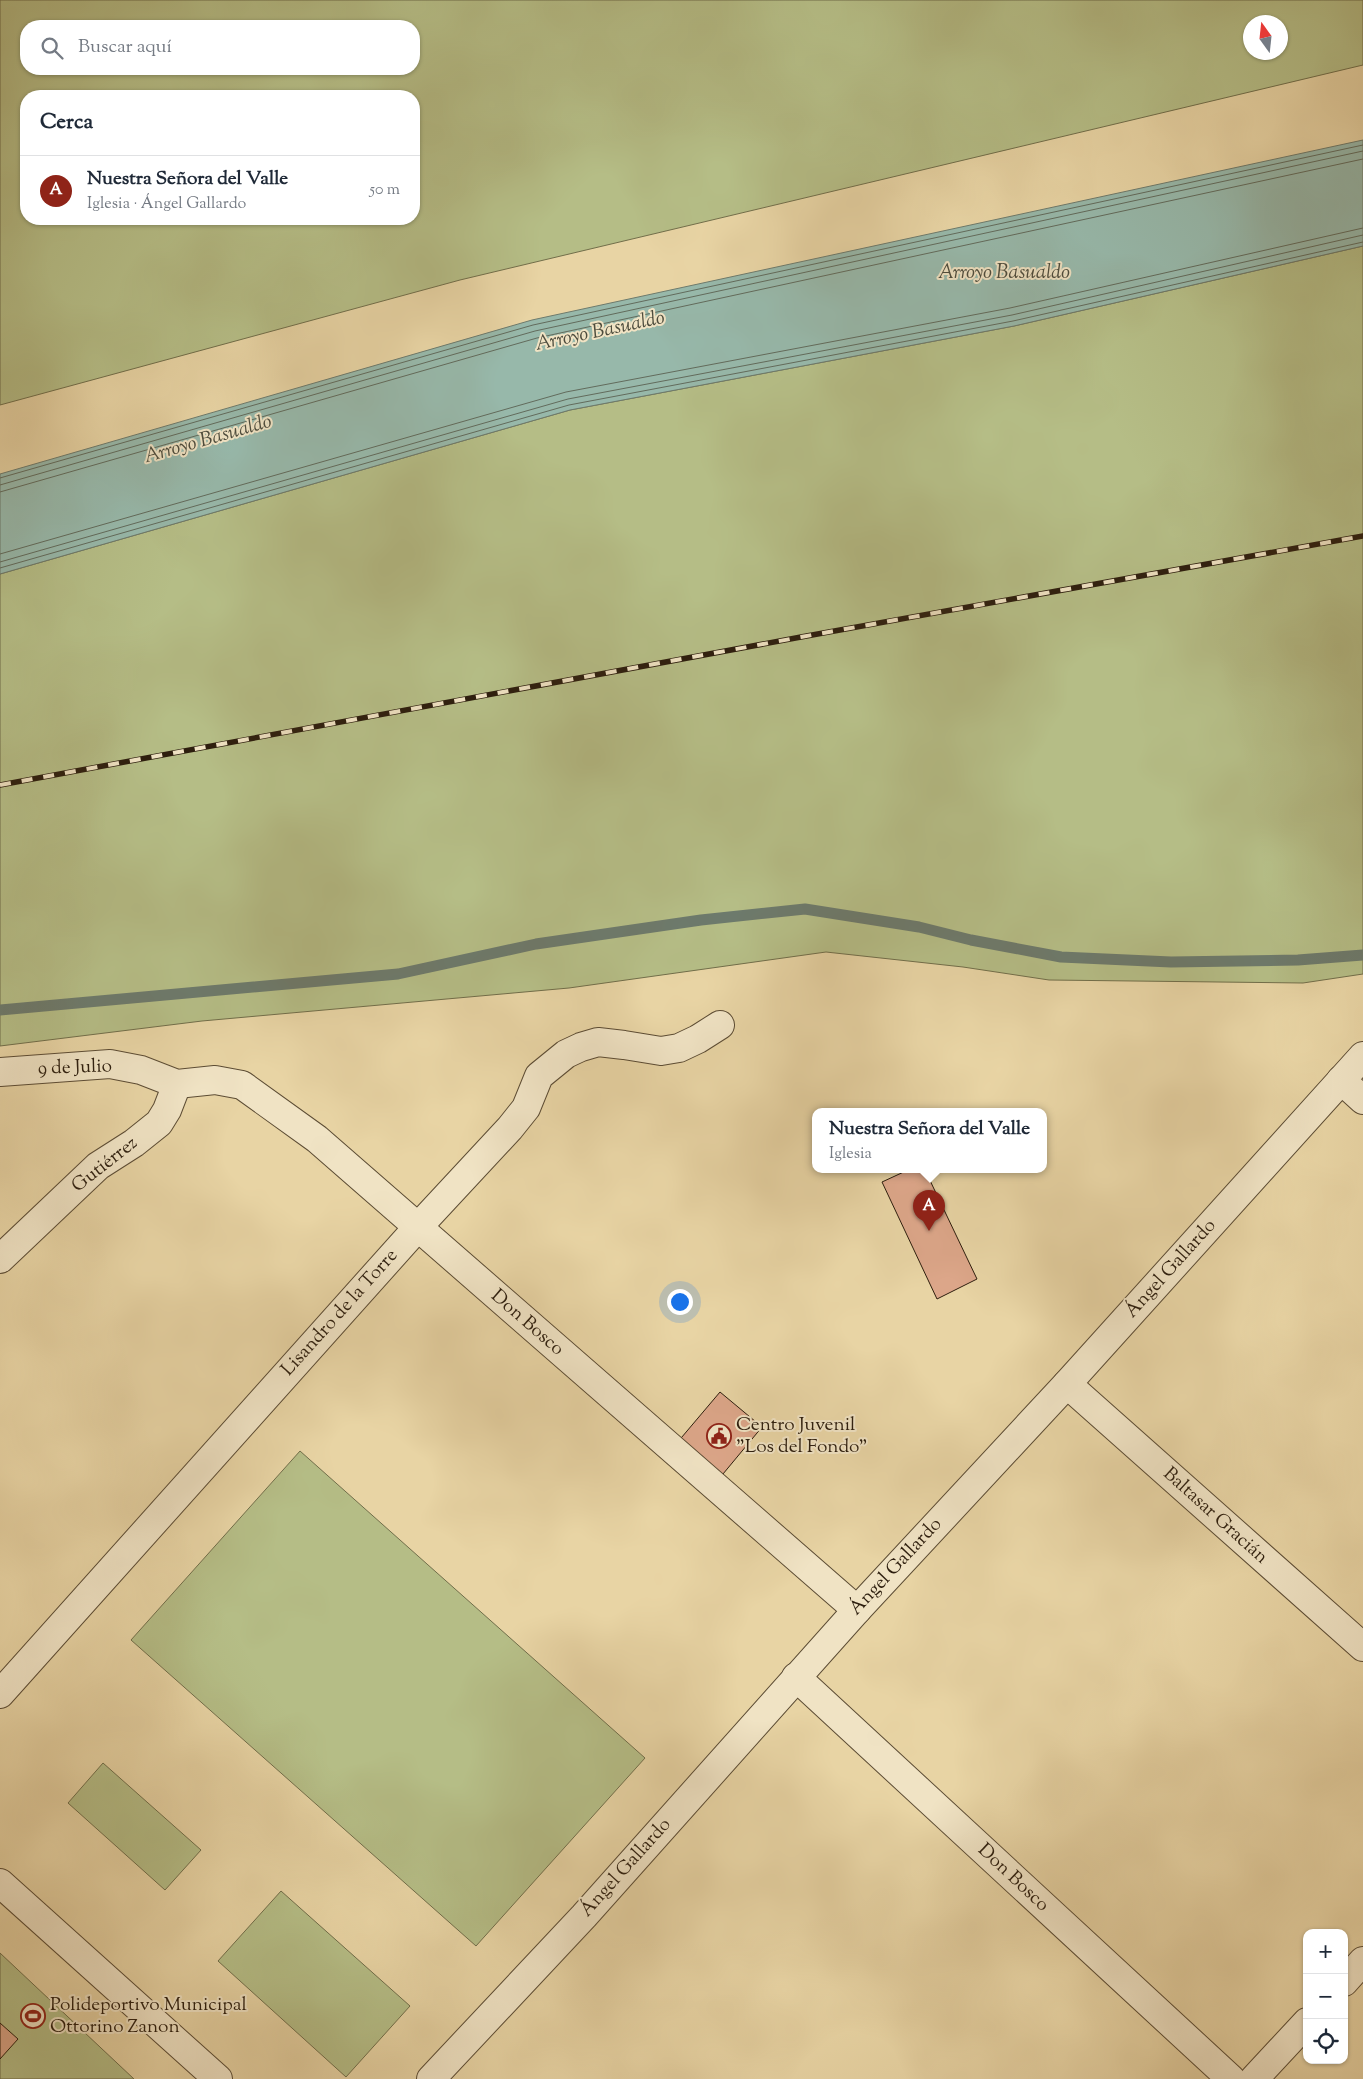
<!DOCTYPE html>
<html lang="es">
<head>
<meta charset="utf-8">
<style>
	body { margin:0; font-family:"Sorts Mill Goudy",serif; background:#f2f2f3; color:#1f2937 }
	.controls { position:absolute; right:15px; bottom:15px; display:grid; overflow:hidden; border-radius:10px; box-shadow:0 1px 4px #0004 }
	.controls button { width:45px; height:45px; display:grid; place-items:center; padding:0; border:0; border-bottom:1px solid #e0e1e3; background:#fff; color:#1f2937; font:25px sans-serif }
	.compass { position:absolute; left:1243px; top:15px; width:45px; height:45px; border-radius:50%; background:#fff; box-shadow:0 1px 4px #0004; rotate:345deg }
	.you { position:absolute; left:679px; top:1301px; width:18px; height:18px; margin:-12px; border:4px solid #fff; border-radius:50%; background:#1a73e8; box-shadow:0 0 0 8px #1a73e833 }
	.badge { display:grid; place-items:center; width:32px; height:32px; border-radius:50%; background:#8f2418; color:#fff; font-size:16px; font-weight:700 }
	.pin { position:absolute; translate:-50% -41px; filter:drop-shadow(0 1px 2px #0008) }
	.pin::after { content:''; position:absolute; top:26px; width:18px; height:15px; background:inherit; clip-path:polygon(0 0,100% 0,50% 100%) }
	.popup { position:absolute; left:812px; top:1108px; width:235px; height:65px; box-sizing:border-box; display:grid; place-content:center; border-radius:10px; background:#fff; filter:drop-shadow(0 1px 4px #0005); font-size:16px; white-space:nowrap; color:#747a83 }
	.popup b { font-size:19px; color:#1f2937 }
	.popup::after { content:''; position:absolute; left:50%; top:100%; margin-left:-10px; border:10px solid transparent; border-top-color:#fff }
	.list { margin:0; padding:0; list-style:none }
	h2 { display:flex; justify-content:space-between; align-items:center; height:65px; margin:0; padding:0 20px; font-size:21px }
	h2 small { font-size:16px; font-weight:400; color:#747a83 }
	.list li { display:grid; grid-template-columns:32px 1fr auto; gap:15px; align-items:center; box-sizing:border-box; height:70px; padding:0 20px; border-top:1px solid #e0e1e3 }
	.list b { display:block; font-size:19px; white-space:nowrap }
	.list p { margin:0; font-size:16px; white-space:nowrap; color:#747a83 }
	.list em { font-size:16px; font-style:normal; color:#747a83 }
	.icon { flex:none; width:28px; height:28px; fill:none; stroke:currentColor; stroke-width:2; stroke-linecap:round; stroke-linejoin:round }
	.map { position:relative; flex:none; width:1363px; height:2079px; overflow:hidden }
	.search { position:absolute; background:#fff; box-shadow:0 1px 4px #0004; left:20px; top:20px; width:400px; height:55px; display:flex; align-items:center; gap:12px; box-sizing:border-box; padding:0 18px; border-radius:20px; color:#747a83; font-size:19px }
	.panel { position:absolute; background:#fff; box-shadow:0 1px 4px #0004; left:20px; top:90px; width:400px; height:135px; border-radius:20px }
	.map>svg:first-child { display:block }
	.green { fill:#b5bd86; stroke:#716e4a; fill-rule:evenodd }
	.water { fill:#97b8aa; stroke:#6d7a6c }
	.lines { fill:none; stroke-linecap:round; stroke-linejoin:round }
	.shore { stroke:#626b5c; stroke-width:1 }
	.stream { stroke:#6d7a6c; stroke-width:11 }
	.building { fill:#dca689; stroke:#2d1e0e }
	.minor-casing { stroke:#5c4c34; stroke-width:30 }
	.minor { stroke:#f0e3c4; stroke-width:28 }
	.rail-casing { stroke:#2d1e0e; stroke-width:5.5 }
	.rail { stroke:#f0e3c4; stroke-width:4; stroke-dasharray:11; stroke-linecap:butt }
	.labels { text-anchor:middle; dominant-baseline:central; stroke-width:4; stroke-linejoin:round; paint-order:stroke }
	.street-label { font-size:19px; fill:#2d1e0e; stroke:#f0e3c4 }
	.poi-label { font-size:19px; fill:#2d1e0e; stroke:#f0e3c4; text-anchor:start }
	.water-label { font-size:20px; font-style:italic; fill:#4d4c3d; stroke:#f0e3c4 }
</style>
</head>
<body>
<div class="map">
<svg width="1363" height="2079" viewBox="0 0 1363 2079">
	<rect width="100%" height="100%" fill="#e8d4a4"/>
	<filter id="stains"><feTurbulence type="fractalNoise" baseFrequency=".004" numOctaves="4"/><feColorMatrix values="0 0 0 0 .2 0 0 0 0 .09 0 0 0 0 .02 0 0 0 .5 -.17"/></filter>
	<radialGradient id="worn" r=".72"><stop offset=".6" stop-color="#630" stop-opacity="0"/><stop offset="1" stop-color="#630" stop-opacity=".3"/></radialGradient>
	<g class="green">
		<path d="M0 0H1363V65L460 280 0 405ZM1250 22H1280V52H1250ZM26 26H414V69H26ZM414 96V219H26V96Z"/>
		<path d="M1363 246V974L1303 983 1049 980 963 967 826 952 569 988 202 1021 0 1046V574L570 410 1014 326Z"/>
		<path d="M300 1451 645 1758 476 1946 131 1640Z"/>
		<path d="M103 1763 201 1850 165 1890 68 1803Z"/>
		<path d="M281 1891 410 2006 346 2077 218 1961Z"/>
		<path d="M0 1953 134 2079H0Z"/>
	</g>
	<path class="water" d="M1363 140V246L1014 326 570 410 0 574V474L532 320Z"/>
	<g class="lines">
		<g class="shore">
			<path d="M0 478 533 325 1363 145"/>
			<path d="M0 485 535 331 1363 151"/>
			<path d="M0 492 537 338 1363 159"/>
			<path d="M0 554 566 392 1010 308 1363 228"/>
			<path d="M0 562 568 399 1012 315 1363 235"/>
			<path d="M0 568 569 405 1013 321 1363 242"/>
		</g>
		<path class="stream" d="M0 1010 398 974 536 944 701 920 805 909 919 927 971 940 1061 957 1171 962 1298 960 1363 955"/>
	</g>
	<g class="building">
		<path d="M908 1170H925L977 1279 937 1299 882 1182Z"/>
		<path d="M720 1392 762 1427 718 1480 676 1444Z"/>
		<path d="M0 2023 18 2039 0 2059Z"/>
	</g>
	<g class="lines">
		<defs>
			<g id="minor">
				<path d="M0 1072 110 1064 141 1070 177 1084 215 1080 242 1085 317 1139 857 1610"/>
				<path d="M1341 1080 1363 1100"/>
				<path d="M0 1259 98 1166 134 1143 159 1123 167 1110 177 1084"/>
				<path d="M1067 1384 1363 1647"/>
				<path d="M796 1677 1231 2079"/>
				<path d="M0 1694 418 1227 510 1128 526 1108 539 1076 566 1054 581 1047 598 1042 624 1045 661 1051 679 1048 698 1039 720 1025"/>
				<path d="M0 1883 218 2079"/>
				<path d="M1344 1982 1363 1961"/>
				<path d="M431 2079 584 1916 857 1610 1067 1384 1363 1056"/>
				<path d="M1254 2079 1307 2022"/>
			</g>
		</defs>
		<use href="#minor" class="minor-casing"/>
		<use href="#minor" class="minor"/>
		<defs>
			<path id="rail" d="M0 785 801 637 1363 536"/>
		</defs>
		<use href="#rail" class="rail-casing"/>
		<use href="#rail" class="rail"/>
	</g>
	<defs>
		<symbol id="civic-ring" viewBox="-11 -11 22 22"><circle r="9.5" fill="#f0e3c4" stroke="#8f2418" stroke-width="1.5"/><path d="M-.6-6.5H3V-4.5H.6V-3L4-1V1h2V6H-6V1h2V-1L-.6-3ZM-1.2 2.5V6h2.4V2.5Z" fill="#8f2418"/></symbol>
		<symbol id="stadium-ring" viewBox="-11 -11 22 22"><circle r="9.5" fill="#f0e3c4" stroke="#8f2418" stroke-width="1.5"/><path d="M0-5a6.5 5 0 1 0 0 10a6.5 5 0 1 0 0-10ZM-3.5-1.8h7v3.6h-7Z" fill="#8f2418"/></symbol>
	</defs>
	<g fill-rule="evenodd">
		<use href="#civic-ring" x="705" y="1422" width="28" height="28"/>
		<use href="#stadium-ring" x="19" y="2002" width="28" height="28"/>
	</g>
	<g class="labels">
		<g class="street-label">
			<text transform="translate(75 1068) rotate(-2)">9 de Julio</text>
			<text transform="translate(105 1165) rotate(-38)">Gutiérrez</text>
			<text transform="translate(1171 1269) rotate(-48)">Ángel Gallardo</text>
			<text transform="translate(340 1313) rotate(-48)">Lisandro de la Torre</text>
			<text transform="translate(527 1323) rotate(41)">Don Bosco</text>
			<text transform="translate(1215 1516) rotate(42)">Baltasar Gracián</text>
			<text transform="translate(896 1567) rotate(-47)">Ángel Gallardo</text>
			<text transform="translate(626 1868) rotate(-48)">Ángel Gallardo</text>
			<text transform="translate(1013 1878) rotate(43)">Don Bosco</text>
		</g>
		<g class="poi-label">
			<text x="736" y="1425">Centro Juvenil<tspan x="736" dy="22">"Los del Fondo"</tspan></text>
			<text x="50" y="2005">Polideportivo Municipal<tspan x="50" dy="22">Ottorino Zanon</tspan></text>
		</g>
		<g class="water-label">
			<text x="1004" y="273">Arroyo Basualdo</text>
			<text transform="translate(600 332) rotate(-12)">Arroyo Basualdo</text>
			<text transform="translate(208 440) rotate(-16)">Arroyo Basualdo</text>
		</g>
	</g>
	<rect width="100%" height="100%" filter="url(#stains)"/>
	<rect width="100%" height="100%" fill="url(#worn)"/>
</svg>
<div class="controls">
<button>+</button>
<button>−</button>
<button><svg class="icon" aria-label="locate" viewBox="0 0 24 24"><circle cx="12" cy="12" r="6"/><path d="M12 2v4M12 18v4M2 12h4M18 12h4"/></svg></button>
</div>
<svg class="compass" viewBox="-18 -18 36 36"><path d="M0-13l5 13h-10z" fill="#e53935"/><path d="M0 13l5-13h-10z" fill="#747a83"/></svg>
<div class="you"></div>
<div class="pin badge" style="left:929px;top:1231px">A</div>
<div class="popup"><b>Nuestra Señora del Valle</b>Iglesia</div>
<div class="search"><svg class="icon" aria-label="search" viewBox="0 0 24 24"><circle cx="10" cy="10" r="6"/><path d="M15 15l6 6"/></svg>Buscar aquí</div>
<section class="panel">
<h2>Cerca<small></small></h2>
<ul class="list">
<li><span class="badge">A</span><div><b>Nuestra Señora del Valle</b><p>Iglesia · Ángel Gallardo</p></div><em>50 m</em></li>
</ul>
</section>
</div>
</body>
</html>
